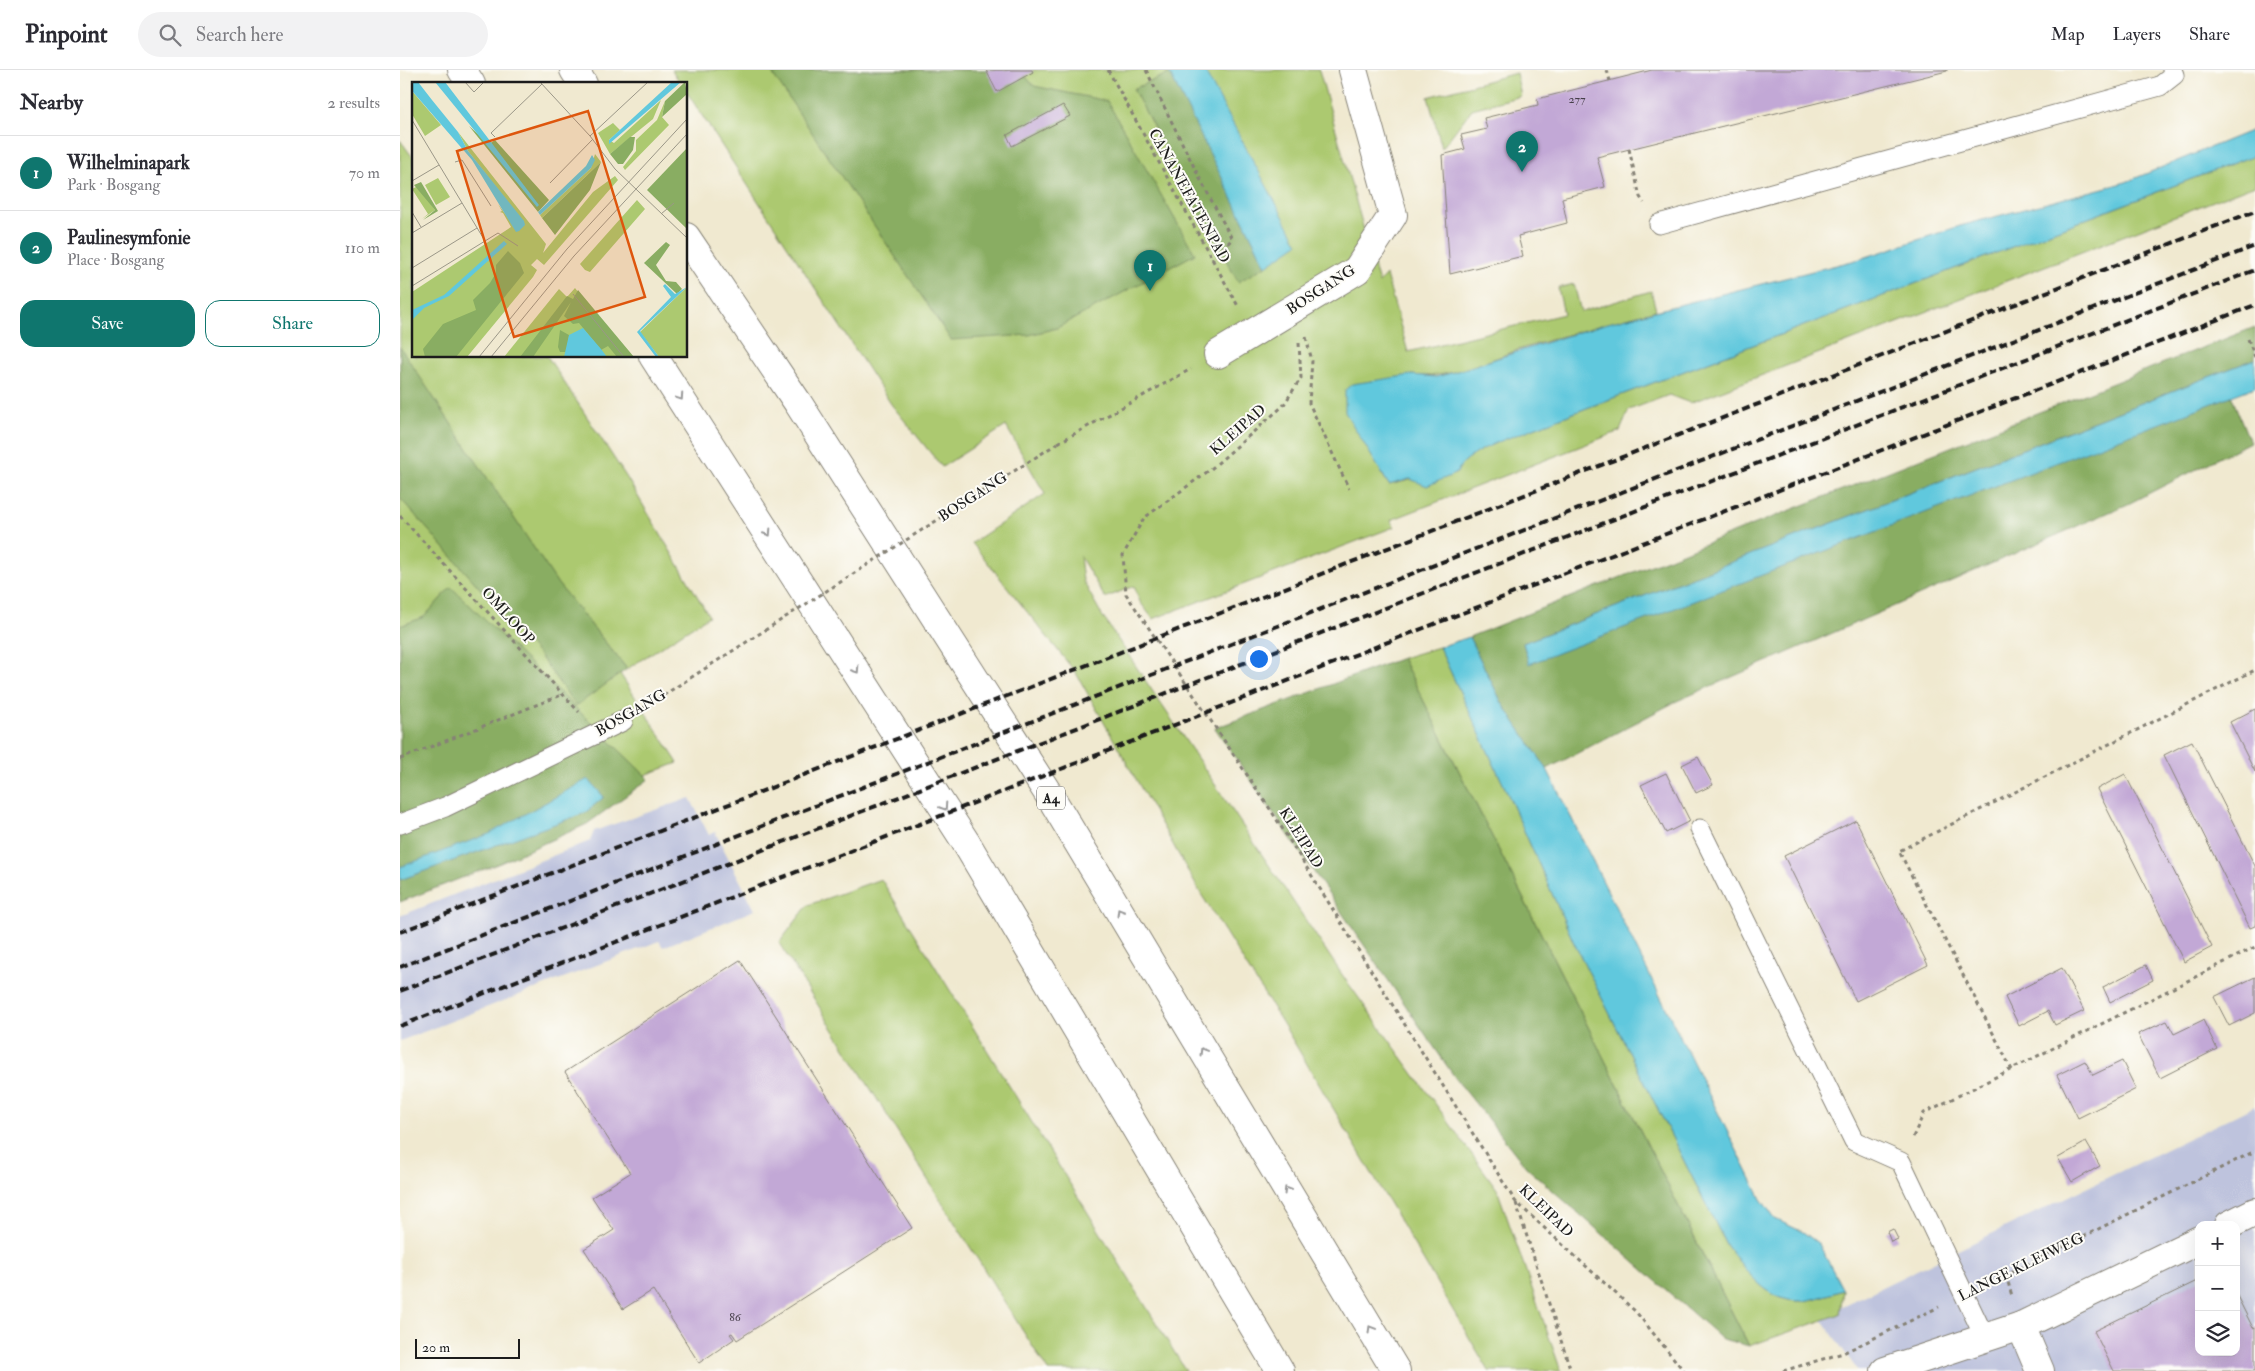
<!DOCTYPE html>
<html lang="en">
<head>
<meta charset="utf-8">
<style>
	body { margin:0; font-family:"IM FELL Double Pica",serif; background:#f2f2f3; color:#2b2b33 }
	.controls { position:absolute; right:15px; bottom:15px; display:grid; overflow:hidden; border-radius:10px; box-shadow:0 5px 20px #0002 }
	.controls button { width:45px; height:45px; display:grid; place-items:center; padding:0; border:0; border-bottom:1px solid #e1e1e2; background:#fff; color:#2b2b33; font:25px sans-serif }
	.scale { position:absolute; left:15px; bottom:12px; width:105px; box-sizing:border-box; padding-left:5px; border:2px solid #1c1c1c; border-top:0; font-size:14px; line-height:18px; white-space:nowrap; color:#1c1c1c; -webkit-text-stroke:4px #fdfcf7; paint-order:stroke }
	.you { position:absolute; left:858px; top:588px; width:18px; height:18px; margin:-12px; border:4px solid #fff; border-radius:50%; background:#1a73e8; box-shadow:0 0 0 8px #1a73e833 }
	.badge { display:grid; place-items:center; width:32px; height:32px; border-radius:50%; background:#0f766e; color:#fff; font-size:16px; font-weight:700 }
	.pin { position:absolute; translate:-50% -41px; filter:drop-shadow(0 1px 2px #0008) }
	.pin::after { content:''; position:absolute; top:26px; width:18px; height:15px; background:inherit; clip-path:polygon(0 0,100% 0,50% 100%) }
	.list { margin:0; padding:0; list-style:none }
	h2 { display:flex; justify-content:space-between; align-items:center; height:65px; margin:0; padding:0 20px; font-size:21px }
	h2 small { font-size:16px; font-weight:400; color:#7c7c81 }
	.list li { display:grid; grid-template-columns:32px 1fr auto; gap:15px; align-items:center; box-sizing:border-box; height:75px; padding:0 20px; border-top:1px solid #e1e1e2 }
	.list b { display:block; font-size:19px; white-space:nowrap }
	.list p { margin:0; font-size:16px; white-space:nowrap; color:#7c7c81 }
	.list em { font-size:16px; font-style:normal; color:#7c7c81 }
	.actions { display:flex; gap:10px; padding:15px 20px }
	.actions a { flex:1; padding:11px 0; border:1px solid #0f766e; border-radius:15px; text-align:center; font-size:18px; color:#0f766e }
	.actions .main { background:#0f766e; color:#fff }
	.icon { flex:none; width:28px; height:28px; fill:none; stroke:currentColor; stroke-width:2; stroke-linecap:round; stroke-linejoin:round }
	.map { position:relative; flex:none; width:1855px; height:1301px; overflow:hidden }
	header { display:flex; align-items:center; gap:30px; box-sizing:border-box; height:70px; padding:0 25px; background:#fff; border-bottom:1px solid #e1e1e2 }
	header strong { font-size:24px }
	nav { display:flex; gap:28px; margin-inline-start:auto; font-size:18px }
	.search { width:350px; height:45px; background:#f2f2f3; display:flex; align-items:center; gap:12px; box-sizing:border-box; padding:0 18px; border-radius:28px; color:#7c7c81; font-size:19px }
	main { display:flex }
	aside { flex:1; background:#fff }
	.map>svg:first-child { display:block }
	.industrial { fill:#bec3dd; fill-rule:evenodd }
	.green { fill:#acc970; stroke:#647246 }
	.forest { fill:#89ad62; stroke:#52643f }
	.water { fill:#60c8dd; stroke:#3e727c }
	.building { fill:#c2a8d6 }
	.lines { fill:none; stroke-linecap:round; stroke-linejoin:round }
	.lane-casing { stroke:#868276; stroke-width:21 }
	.street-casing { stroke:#868276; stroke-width:30 }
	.secondary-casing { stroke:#868276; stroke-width:30 }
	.highway-casing { stroke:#868276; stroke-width:30 }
	.path { stroke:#868276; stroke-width:3; stroke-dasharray:4 4; stroke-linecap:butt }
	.lane { stroke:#fff; stroke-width:19 }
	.street { stroke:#fff; stroke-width:28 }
	.secondary { stroke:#fff; stroke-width:28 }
	.highway { stroke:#fff; stroke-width:28 }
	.rail { stroke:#1c1c1c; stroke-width:4; stroke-dasharray:8 4; stroke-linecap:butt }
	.path-bridge { stroke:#868276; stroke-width:3; stroke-dasharray:4 4; stroke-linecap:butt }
	.oneway { stroke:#999 }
	.labels { text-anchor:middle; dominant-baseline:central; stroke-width:4; stroke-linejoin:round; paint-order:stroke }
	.number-label { font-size:12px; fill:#463f4a }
	.shield { fill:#fdfcf7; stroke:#605f5e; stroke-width:1 }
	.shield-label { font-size:14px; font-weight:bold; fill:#1c1c1c }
	.street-label { font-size:15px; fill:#1c1c1c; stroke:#fdfcf7 }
	.inset-road { fill:none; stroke:#9b9788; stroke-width:1 }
	.view { fill:#de560d; fill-opacity:0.15; stroke:#de560d; stroke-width:2.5 }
	.inset-edge { fill:none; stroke:#1c1c1c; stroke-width:2.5 }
</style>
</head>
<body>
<header>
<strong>Pinpoint</strong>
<div class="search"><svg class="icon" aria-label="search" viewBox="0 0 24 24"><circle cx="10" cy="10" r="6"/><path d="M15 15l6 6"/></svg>Search here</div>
<nav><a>Map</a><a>Layers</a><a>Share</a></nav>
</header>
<main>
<aside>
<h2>Nearby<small>2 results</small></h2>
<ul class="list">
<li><span class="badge">1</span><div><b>Wilhelminapark</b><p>Park · Bosgang</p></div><em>70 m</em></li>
<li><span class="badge">2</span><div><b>Paulinesymfonie</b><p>Place · Bosgang</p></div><em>110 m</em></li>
</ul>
<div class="actions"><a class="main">Save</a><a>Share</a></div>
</aside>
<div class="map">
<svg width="1855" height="1301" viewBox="0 0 1855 1301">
	<rect width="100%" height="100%" fill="#fdfcf7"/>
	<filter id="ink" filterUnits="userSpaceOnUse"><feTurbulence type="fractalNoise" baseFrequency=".02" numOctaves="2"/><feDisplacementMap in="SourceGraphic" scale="10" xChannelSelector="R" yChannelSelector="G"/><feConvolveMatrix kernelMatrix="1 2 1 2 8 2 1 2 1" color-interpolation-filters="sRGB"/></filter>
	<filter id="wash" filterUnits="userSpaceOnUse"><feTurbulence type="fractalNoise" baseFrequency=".0096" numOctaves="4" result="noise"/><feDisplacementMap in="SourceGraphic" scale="20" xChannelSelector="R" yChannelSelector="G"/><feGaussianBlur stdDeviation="1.12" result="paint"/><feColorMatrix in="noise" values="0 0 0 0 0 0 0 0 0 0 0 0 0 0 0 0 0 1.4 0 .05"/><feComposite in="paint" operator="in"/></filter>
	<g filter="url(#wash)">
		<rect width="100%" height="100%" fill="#f0e9d0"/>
		<g class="industrial">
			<path d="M290 728 309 765 315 762 355 840 263 877 259 871 0 971V846L190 771 194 761Z"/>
			<path d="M1855 1036V1301H1458L1420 1247ZM1799 1155H1836V1282H1799Z"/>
		</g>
		<g class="green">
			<path d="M272 0H919L979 213 986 205 1008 282 1164 244 1158 218 1174 214 1181 242 1251 221 1256 240C1212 252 1168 264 1124 278 1087 290 1051 310 1011 305L982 404 989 415 1059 398C1074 376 1110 368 1134 358L1855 85V115L1290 333 1269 325 1229 340 1220 361 991 450 994 457 753 549 740 532 734 516 705 528 680 486 683 511 703 547 943 906 1097 1119 1161 1301H1089L885 957 801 824 676 603 572 473 645 424 606 356 542 397 491 334 286 21V14H281Z"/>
			<path d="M1116 3 1121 26 1072 39 1042 78 1028 27Z"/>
			<path d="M0 70 14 89V286H147L227 408 309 546 227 599 178 539 278 693 0 794Z"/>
			<path d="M1039 577 1106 720 1174 873 1327 1176C1346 1200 1367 1233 1402 1231 1415 1230 1429 1224 1443 1220L1440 1244 1349 1276 1002 588Z"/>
			<path d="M481 809 786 1301H648L379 873 408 835Z"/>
		</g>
		<g class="forest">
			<path d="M370 0H620L634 16 707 31 795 184 657 258 629 265 551 270Z"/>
			<path d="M770 3 866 196 838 212 733 19Z"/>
			<path d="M1855 257V289L1123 573 1127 586 1825 310 1850 372 1728 434 1277 631 1147 699 1102 633 1069 567Z"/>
			<path d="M0 277 158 514 227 599 176 636 140 586 0 428Z"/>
			<path d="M51 517 249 709 187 754 100 793 0 832V556L24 547Z"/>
			<path d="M1002 588 1349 1276 1322 1269 1126 1097 1056 1009 815 658Z"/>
		</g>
		<g class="water">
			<path d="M768 0H804L898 174 866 196Z"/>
			<path d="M1855 59V85L1134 358C1113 367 1064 381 1057 403L1027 416 1010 409 989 415 945 342V320L952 314 1011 305 1036 307 1051 303 1204 254 1460 189 1560 156 1726 112Z"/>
			<path d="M1855 289V317L1129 594 1123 573Z"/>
			<path d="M1069 567 1102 633 1147 699 1361 1129 1375 1149 1403 1162 1419 1174 1443 1220C1429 1224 1415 1230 1402 1231 1367 1233 1346 1200 1327 1176L1174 873 1106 720 1039 577Z"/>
			<path d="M188 709 204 727 185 743 0 810V797L89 764Z"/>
		</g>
		<g id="blocks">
			<g class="building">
				<path d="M586 0H632L633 2 597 22Z"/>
				<path d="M1252 0H1547V1L1197 87 1205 117 1162 128 1167 153 1118 166 1123 186 1050 204 1042 85 1065 79 1061 65 1087 59 1084 48 1138 35 1137 29Z"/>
				<path d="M663 35 670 46 612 76 607 65Z"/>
				<path d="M1855 639V702L1830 652Z"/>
				<path d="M1792 671 1855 796V856L1850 858 1764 685Z"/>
				<path d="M1298 687 1313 715 1296 723 1282 695Z"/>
				<path d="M1266 703 1290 751 1266 763 1241 715Z"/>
				<path d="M1725 704 1812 877 1784 892 1697 719Z"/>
				<path d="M1456 750 1528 895 1456 931 1384 786Z"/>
				<path d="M340 890 512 1158 337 1270 332 1263 330 1264 334 1269 299 1293 253 1220 223 1239 184 1179 214 1160 192 1127 230 1103 165 1002Z"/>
				<path d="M1746 895 1753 910 1710 932 1703 917Z"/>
				<path d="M1662 898 1684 941 1655 955 1648 941 1619 956 1605 927Z"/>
				<path d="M1855 907V943L1829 956 1814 927Z"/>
				<path d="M1803 950 1817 979 1760 1008 1738 964 1767 951 1774 964Z"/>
				<path d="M1685 991 1693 1005 1722 991 1736 1019 1678 1048 1657 1005Z"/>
				<path d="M1686 1072 1700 1096 1672 1112 1658 1088Z"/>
				<path d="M1493 1159 1498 1169 1491 1172 1487 1162Z"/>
				<path d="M1799 1210V1282H1836V1224L1853 1258 1855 1257V1301H1714L1694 1261Z"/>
			</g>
		</g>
	</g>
	<g filter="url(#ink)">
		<use href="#blocks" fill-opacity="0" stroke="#868276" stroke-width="1"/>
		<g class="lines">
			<defs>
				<g id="lane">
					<path d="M1259 154 1760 16 1774 5 1772 0"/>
					<path d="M0 754 45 737 223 651"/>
					<path d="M1300 759 1454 1071 1501 1092 1585 1268"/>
				</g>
				<path id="street" d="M818 284 957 200 993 145 953 0"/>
				<g id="secondary">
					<path d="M1829 1155 1855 1142"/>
					<path d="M1621 1256 1640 1301"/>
					<path d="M1485 1301 1621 1256 1799 1170"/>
				</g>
				<g id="highway">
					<path d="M62 0 71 14"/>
					<path d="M174 0 183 14"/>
					<path d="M286 167 398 333 653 731 996 1301"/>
					<path d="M253 286 565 771 880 1301"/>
				</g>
			</defs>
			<use href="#lane" class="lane-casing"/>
			<use href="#street" class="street-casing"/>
			<use href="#secondary" class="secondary-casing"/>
			<use href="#highway" class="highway-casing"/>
			<g class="path">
				<path d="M708 0 838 236"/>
				<path d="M746 0 798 105 832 169 812 190"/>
				<path d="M1207 0 1210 11"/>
				<path d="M1229 79 1240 127 1244 133"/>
				<path d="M906 267 912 291 909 333 949 419"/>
				<path d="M1848 269 1855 287"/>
				<path d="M899 273 901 308 883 336 811 399 744 448 723 485 726 524 872 742 1115 1131 1236 1242 1284 1301"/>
				<path d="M658 373 791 299"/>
				<path d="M0 446 179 642"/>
				<path d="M0 689 164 624"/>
				<path d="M1612 1000 1499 781 1855 600"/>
				<path d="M1513 1067 1524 1043 1855 877"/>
				<path d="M1116 1133 1171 1301"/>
				<path d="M1606 1205 1612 1226"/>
				<path d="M1590 1213 1855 1081"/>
				<path d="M1383 1301 1443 1283 1539 1237"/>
			</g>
			<use href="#lane" class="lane"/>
			<use href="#street" class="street"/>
			<use href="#secondary" class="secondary"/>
			<use href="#highway" class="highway"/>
			<g class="rail">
				<path d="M0 862 1855 141"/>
				<path d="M0 897 1855 176"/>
				<path d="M0 921 1855 200"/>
				<path d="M0 956 1855 235"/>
			</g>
			<path class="path-bridge" d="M223 651 658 373"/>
		</g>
		<defs><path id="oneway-chevron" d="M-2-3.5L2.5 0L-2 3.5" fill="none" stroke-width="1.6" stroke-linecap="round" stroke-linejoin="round" transform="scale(1.25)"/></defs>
		<g class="oneway">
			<use href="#oneway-chevron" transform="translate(280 327) rotate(56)"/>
			<use href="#oneway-chevron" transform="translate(368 463) rotate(57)"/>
			<use href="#oneway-chevron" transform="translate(456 600) rotate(57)"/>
			<use href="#oneway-chevron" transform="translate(544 737) rotate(57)"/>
			<use href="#oneway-chevron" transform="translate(720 842) rotate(-121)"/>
			<use href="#oneway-chevron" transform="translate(803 981) rotate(-121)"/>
			<use href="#oneway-chevron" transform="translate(887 1120) rotate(-121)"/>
			<use href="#oneway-chevron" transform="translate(971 1259) rotate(-121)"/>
		</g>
	</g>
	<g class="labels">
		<g class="number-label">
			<text x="1177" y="29">277</text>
			<text x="335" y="1247">86</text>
		</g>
		<rect class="shield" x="637" y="716.5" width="28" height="23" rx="4"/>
		<g class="shield-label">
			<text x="651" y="728">A4</text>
		</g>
		<g class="street-label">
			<text transform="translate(789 126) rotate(61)">CANANEFATENPAD</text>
			<text transform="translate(921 220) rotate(-33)">BOSGANG</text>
			<text transform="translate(838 360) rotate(-41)">KLEIPAD</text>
			<text transform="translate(573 427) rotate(-33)">BOSGANG</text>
			<text transform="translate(108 546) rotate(48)">OMLOOP</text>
			<text transform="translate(231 643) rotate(-30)">BOSGANG</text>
			<text transform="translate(901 768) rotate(58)">KLEIPAD</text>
			<text transform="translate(1146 1141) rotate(44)">KLEIPAD</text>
			<text transform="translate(1621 1197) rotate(-26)">LANGE KLEIWEG</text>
		</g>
	</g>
	<g transform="translate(12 12)">
		<rect width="275" height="275" fill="#f0e9d0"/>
		<path d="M0 9 29 43 13 54 0 32ZM249 18 241 37 198 72 186 51 201 41 208 48 197 58 202 61ZM253 19 250 35 257 43 213 88 211 85 224 69V58L245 38ZM46 50 134 162 131 171 181 110 203 94 206 98 132 183 125 177 119 183 125 188 121 195 55 275H0V210L99 145 91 131 88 130 90 129 86 122 102 144 112 141 56 69ZM183 72 189 80 130 136 128 133 179 86ZM26 96 38 115 24 123 13 103ZM6 104 23 128 10 137 16 132 0 107ZM225 118 233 127 178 190 173 188 168 182ZM275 205V275H247L228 250ZM163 206 216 275H92L147 207 155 215Z" fill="#acc970"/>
		<path d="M273 0 275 12 250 35 253 19ZM57 44 77 62 83 58 137 118 126 130ZM218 55H223L221 68 211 82H206L198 72ZM275 66V147L235 108ZM189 80 178 108 143 153 130 136ZM9 100 26 129 11 138 23 128 2 103ZM254 160 258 163 244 183 254 199 264 200 270 207 265 212 232 181ZM96 169 108 181 112 191 44 275H13L11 267 31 242 64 228 61 218 78 201 84 191V183ZM166 208 222 275H205L196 264 189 268 167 241 161 242 152 234 159 220 121 275H108L155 214 161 217ZM148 248 157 253 155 270H148L146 265Z" fill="#89ad62"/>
		<path d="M0 0H6L20 18 46 50 56 69 112 139 113 143 107 149 104 150 60 78 1 10ZM23 0H33L127 123 125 125ZM260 0H269L197 62V58ZM180 73 183 78 179 86 128 133 126 130 174 84ZM92 159 95 162 37 214 12 226 0 238V228L32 213ZM253 202 263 212 275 205 228 249 247 275H244L225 250 259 215 251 204ZM171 246 189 267 195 275H152L157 253Z" fill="#60c8dd"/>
		<path class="inset-road" d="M53 0 62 10 72 0M128 0 178 54 203 87 275 156M0 38 73 159M178 54 236 0M83 55 79 51 130 2M43 80 50 78 79 124M0 99 27 83M138 101 181 57M0 130 9 145M249 132 262 121M0 151 50 121M0 186 65 146M0 204 86 151 106 164M161 212 212 275M67 275 155 167 275 37M79 275 162 174 275 52"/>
		<path class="view" d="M176 29 233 215 102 255 45 69Z"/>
		<rect width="275" height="275" class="inset-edge"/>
	</g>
</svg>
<div class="controls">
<button>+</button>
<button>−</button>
<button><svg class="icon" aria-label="layers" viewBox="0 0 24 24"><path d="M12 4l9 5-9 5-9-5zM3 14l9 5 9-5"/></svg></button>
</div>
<div class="scale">20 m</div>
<div class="you"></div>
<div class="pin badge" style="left:750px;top:221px">1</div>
<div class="pin badge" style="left:1122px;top:102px">2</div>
</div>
</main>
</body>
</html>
